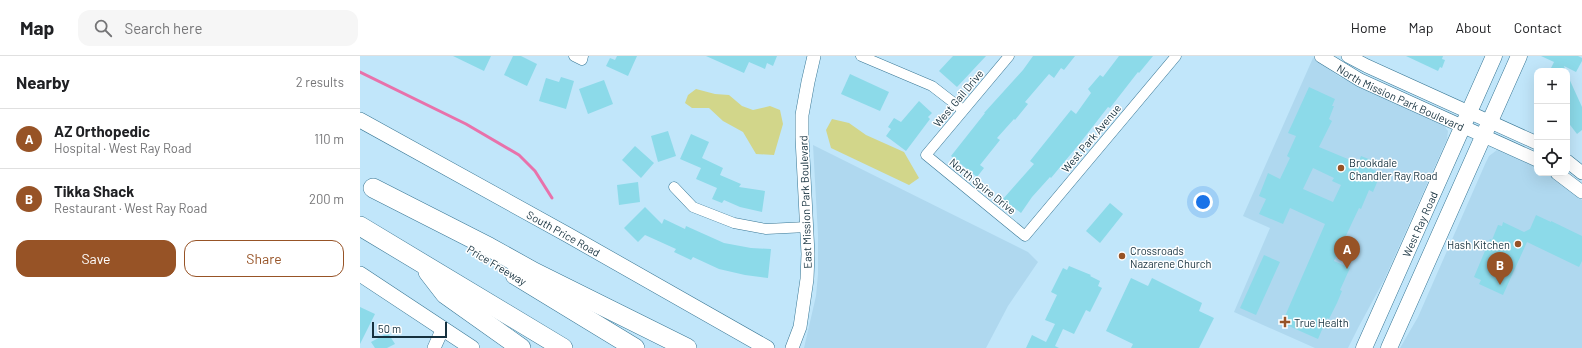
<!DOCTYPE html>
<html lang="en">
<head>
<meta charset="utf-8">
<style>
	body { margin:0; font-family:Barlow,sans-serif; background:#f6f6f6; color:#202124 }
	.controls { position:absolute; right:12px; top:12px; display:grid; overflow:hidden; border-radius:8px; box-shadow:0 4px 16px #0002 }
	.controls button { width:36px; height:36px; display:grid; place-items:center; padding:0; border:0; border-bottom:1px solid #e0e0e0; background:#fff; color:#202124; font:20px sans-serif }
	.scale { position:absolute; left:12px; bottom:10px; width:75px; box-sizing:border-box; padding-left:4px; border:2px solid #16313e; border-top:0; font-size:11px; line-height:14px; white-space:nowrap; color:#16313e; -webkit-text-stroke:3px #fff; paint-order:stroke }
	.you { position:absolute; left:843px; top:146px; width:14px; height:14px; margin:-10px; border:3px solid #fff; border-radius:50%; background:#1a73e8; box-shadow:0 0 0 6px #1a73e833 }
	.badge { display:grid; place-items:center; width:26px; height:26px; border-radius:50%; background:#975326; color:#fff; font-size:13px; font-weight:700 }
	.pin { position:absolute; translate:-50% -33px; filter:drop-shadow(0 1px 2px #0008) }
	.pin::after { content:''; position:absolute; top:21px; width:14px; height:12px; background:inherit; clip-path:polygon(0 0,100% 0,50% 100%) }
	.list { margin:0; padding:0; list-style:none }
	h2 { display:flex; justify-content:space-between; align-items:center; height:52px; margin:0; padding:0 16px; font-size:17px }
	h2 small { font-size:13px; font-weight:400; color:#757577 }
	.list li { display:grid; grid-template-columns:26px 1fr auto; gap:12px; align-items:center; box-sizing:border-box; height:60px; padding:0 16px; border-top:1px solid #e0e0e0 }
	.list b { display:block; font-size:15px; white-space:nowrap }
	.list p { margin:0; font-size:13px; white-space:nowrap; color:#757577 }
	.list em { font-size:13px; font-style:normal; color:#757577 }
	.actions { display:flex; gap:8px; padding:12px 16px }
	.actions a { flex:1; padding:9px 0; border:1px solid #975326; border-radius:12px; text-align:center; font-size:14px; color:#975326 }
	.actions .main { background:#975326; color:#fff }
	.icon { flex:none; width:22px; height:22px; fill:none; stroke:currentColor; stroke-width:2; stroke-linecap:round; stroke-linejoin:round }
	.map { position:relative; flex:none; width:1222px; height:292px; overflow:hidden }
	header { display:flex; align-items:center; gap:24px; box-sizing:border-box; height:56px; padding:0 20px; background:#fff; border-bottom:1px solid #e0e0e0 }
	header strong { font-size:19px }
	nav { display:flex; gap:22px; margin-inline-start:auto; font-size:14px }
	.search { width:280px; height:36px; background:#f6f6f6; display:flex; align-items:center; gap:10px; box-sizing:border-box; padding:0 14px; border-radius:12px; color:#757577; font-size:15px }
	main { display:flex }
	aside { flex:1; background:#fff }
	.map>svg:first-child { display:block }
	.built { fill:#afd8ef }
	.green { fill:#d2d68a }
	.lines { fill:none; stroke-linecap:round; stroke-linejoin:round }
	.stream { stroke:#e872ab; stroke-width:3 }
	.building { fill:#8cdae9; fill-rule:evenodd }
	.minor-casing { stroke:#377694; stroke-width:11 }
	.tertiary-casing { stroke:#377694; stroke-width:14 }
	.secondary-casing { stroke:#377694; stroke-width:16 }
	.primary-casing { stroke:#377694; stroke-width:17 }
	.motorway-casing { stroke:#377694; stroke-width:20 }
	.minor { stroke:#fff; stroke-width:10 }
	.tertiary { stroke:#fff; stroke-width:13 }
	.secondary { stroke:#fff; stroke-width:15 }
	.primary { stroke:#fff; stroke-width:16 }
	.motorway { stroke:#fff; stroke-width:19 }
	.poi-dot { fill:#975326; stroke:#fff; stroke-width:1.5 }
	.labels { text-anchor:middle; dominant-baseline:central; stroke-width:3; stroke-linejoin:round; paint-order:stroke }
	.street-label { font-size:11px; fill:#16313e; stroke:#fff }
	.poi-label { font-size:11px; fill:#16313e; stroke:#fff; text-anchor:start }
</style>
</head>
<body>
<header>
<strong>Map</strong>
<div class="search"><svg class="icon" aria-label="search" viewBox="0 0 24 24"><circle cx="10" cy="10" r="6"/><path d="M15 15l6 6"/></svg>Search here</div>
<nav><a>Home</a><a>Map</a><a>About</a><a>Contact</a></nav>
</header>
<main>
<aside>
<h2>Nearby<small>2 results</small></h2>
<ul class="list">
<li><span class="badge">A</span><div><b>AZ Orthopedic</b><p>Hospital · West Ray Road</p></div><em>110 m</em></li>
<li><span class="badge">B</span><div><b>Tikka Shack</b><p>Restaurant · West Ray Road</p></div><em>200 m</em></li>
</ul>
<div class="actions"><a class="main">Save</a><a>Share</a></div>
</aside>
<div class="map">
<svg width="1222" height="292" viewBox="0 0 1222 292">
	<rect width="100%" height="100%" fill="#c1e6fa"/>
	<g class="built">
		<path d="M953 2 980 21 1082 67 1088 75 1087 83 1024 224 998 272 988 292H955L874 256 910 172 883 160Z"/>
		<path d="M453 89 668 196 678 206 648 250 626 292H444L456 240 458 218V179Z"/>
		<path d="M1137 94 1143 95 1156 101 1177 112V117H1186L1222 144V292H1040L1058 261 1126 106 1129 100Z"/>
	</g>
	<g class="green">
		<path d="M336 33 355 38 369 39 382 50 393 54 410 50 420 54 423 68 414 99 396 98 383 76 363 65 349 52H332L325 47 328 39Z"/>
		<path d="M472 63 489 67 506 79 544 96 559 122 549 129 471 92 466 74Z"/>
	</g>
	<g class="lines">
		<path class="stream" d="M0 16 106 68 159 99 175 115 192 142"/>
	</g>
	<g class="building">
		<path d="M93 0H131L124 15Z"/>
		<path d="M153 0H161L177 8 167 30 144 19Z"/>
		<path d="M257 0H277L268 20 246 10 250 2 255 4Z"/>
		<path d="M346 0H417L413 10 407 7 405 13 389 6 384 17Z"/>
		<path d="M593 0H626L597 31 579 15Z"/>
		<path d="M673 0H715L704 14 701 12 694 22 689 18 665 46 668 48 655 64 654 63 637 82 640 84 620 109 624 112 617 121 591 100 625 57H624L663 14Z"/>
		<path d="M759 0H793L779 17 778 16 750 52 748 51 720 87 691 122 690 121 672 141 661 157 643 143 674 108 670 105 711 54 716 58 731 37 728 33 740 19 743 21Z"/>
		<path d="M1046 0H1083L1082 3 1085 4 1082 12 1080 11 1078 15Z"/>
		<path d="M1181 0H1218L1222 2V5L1216 16 1204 10 1206 15H1197L1191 12 1194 6Z"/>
		<path d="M490 18 529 36 520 55 481 38Z"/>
		<path d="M1207 18 1222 51V74L1217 78 1207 65Z"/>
		<path d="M201 21 214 25 206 53 179 45 186 22 199 26Z"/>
		<path d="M244 24 253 48 228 58 219 33Z"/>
		<path d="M949 31 975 43 972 50H974L969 63 972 65 959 91 995 106 998 107 1001 100 1014 105 1011 113 1016 115 1012 121 1018 124 1013 136 1009 134 1001 153 999 152 974 205 990 212 980 234 982 235 977 247 969 263 967 262 958 283 922 267 965 168 930 152 923 168 899 158 906 143 899 140 908 117 920 123 930 102 927 100 936 80 928 77ZM953 112 974 122 972 125 981 129 973 146 943 133Z"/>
		<path d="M559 45 572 57 568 61 570 63 546 95 526 80 531 73 528 71 534 62 541 66Z"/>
		<path d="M308 75 316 100 298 106 291 80Z"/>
		<path d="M331 78 349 86 342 102 363 112 360 119 381 128 379 131 405 135 402 156 380 151 364 144 362 147 352 143 357 132 336 123 341 112 320 103Z"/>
		<path d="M275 90 294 107 281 122 262 104Z"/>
		<path d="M278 126 280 146 259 149 257 129Z"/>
		<path d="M750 147 763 158 740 187 726 175Z"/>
		<path d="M285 151 302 168 304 163 325 173 326 170 364 187 391 192 411 193 408 222 385 219 359 213 333 201 331 204 314 196 316 193 285 179 278 186 264 172Z"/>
		<path d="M1176 159 1191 166V165L1222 180V205L1219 211 1167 186 1143 239 1119 228 1121 224 1114 221 1130 183 1132 184 1138 169 1142 170 1143 166 1164 176 1170 173Z"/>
		<path d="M904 199 920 206 896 259 880 252Z"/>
		<path d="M709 210 731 219 730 220 740 225 738 230 742 232 730 256 726 254 714 278 703 273 695 290 699 292H666L672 279 686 286 695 268 685 264 697 239 691 236 703 212 707 214Z"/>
		<path d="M771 222 788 230 792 222 842 247 839 255 854 262 839 292H771L773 288 746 275Z"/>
		<path d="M0 251 15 258 0 288Z"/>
		<path d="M28 277 35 288 27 292H15L11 286Z"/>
	</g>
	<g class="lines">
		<defs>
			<g id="minor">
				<path d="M214 0 222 4 223 0"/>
				<path d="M501 0 572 30 603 54"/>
				<path d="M649 0 566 99 665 180 816 0"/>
				<path d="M314 131 333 151 374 167 406 173 447 171"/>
			</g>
			<g id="tertiary">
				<path id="s1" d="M961 0 1000 24 1177 104"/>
				<path d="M988 0 1007 10 1177 87"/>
				<path d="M1207 105 1222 117"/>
				<path d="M1197 117 1222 136"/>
				<path d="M74 292 83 272"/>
				<path d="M432 292 440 271 447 223 448 198 442 82V59L448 26 454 0"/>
			</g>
			<g id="secondary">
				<path id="s2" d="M0 64 208 179 407 292"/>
				<path d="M0 218 112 292"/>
			</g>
			<g id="primary">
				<path id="s3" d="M1004 292 1134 0"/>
				<path d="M1029 292 1159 0"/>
			</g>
			<g id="motorway">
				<path d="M13 132 129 191 174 216 327 292"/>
				<path d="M0 170 203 292"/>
				<path d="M68 216 85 238 161 292"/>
				<path d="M155 219 275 292"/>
			</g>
		</defs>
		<use href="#minor" class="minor-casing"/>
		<use href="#tertiary" class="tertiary-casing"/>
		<use href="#secondary" class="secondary-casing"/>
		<use href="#primary" class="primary-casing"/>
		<use href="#motorway" class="motorway-casing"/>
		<use href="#minor" class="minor"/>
		<use href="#tertiary" class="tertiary"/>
		<use href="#secondary" class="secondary"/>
		<use href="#primary" class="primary"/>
		<use href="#motorway" class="motorway"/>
	</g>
	<g class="poi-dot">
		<circle cx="981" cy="112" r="4"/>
		<circle cx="1158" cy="188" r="4"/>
		<circle cx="762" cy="200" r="4"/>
		<path d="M923 260h4v4h4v4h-4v4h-4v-4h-4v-4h4z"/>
	</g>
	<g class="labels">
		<g class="street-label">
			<text stroke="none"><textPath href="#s1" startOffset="90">North Mission Park Boulevard</textPath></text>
			<text transform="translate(598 42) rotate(-50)">West Gail Drive</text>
			<text transform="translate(731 82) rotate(-50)">West Park Avenue</text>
			<text transform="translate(623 130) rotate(39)">North Spire Drive</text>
			<text transform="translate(445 146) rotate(-92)">East Mission Park Boulevard</text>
			<text stroke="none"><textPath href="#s3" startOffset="136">West Ray Road</textPath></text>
			<text stroke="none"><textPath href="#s2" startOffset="233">South Price Road</textPath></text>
			<text transform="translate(137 209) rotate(31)">Price Freeway</text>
		</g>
		<g class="poi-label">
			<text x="989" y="106">Brookdale<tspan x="989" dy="13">Chandler Ray Road</tspan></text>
			<text x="1150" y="188" text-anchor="end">Hash Kitchen</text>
			<text x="770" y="194">Crossroads<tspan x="770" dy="13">Nazarene Church</tspan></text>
			<text x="934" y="266">True Health</text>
		</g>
	</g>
</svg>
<div class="controls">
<button>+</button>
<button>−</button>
<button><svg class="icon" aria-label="locate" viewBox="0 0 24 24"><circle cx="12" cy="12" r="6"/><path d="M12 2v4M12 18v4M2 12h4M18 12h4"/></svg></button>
</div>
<div class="scale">50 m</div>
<div class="you"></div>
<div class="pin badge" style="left:987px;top:213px">A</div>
<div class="pin badge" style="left:1140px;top:229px">B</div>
</div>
</main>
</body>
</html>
